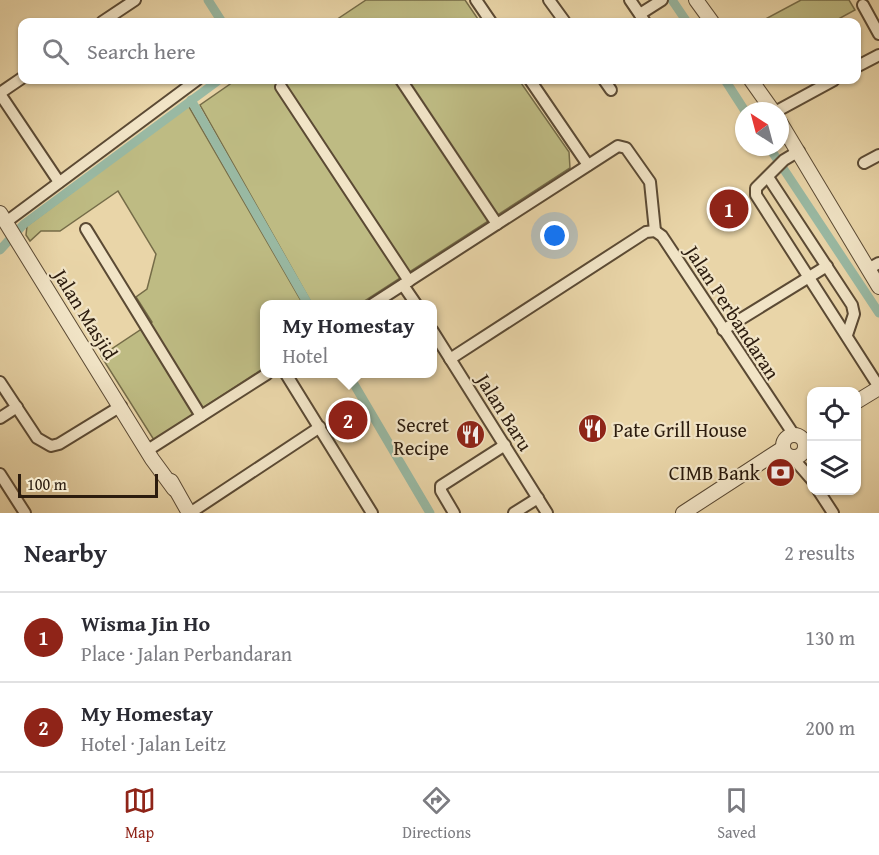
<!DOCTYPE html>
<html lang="en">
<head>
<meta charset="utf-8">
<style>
	body { margin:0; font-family:"Gentium Book Plus",serif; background:#f7f7f7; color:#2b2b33 }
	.controls { position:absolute; right:18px; bottom:18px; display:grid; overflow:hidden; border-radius:12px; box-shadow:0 2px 4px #0004 }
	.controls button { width:54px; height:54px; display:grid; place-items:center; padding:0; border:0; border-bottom:2px solid #e1e1e2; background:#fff; color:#2b2b33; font:30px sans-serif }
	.compass { position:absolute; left:735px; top:102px; width:54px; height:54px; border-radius:50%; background:#fff; box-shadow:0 2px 4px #0004; rotate:324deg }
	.scale { position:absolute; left:18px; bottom:15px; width:140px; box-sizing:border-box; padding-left:6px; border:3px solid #2c1c0e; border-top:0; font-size:16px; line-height:21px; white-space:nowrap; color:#2c1c0e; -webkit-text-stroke:4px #f1e4c6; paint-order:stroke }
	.you { position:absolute; left:555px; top:236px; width:21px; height:21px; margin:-15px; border:4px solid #fff; border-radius:50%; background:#1a73e8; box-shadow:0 0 0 9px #1a73e833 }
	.badge { display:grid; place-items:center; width:39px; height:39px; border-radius:50%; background:#8f2418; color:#fff; font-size:20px; font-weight:700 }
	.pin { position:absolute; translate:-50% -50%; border:3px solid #fff; box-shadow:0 2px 6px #0006 }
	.popup { position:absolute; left:260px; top:300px; width:177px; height:78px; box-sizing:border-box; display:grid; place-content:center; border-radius:12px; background:#fff; filter:drop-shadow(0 2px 4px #0005); font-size:20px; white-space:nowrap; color:#7c7c81 }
	.popup b { font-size:22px; color:#2b2b33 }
	.popup::after { content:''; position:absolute; left:50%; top:100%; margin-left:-12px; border:12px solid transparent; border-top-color:#fff }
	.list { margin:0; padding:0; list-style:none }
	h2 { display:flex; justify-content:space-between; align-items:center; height:78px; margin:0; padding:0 24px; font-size:26px }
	h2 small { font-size:20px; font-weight:400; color:#7c7c81 }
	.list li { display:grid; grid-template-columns:39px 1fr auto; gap:18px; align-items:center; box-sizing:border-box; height:90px; padding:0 24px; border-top:2px solid #e1e1e2 }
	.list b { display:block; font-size:22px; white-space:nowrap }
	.list p { margin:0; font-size:20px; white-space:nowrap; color:#7c7c81 }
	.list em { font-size:20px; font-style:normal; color:#7c7c81 }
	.icon { flex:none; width:33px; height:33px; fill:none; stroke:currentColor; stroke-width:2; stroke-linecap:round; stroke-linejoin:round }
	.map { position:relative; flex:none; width:879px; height:513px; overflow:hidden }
	.search { position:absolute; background:#fff; box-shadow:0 2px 4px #0004; left:18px; right:18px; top:18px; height:66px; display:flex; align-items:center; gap:15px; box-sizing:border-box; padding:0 21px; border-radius:12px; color:#7c7c81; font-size:22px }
	.sheet { height:258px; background:#fff }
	nav { display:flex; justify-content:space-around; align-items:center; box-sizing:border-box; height:84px; border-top:2px solid #e1e1e2; background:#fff; font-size:16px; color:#7c7c81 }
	nav a { display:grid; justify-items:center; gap:3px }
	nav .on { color:#8f2418 }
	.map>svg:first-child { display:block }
	.green { fill:#bebb83; stroke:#756c48; stroke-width:1.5 }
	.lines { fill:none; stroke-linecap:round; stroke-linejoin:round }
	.canal { stroke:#99b9a3; stroke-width:9 }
	.minor-casing { stroke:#5b4a34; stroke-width:14 }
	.tertiary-casing { stroke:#5b4a34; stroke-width:16 }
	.minor { stroke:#f1e4c6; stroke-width:10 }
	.tertiary { stroke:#f1e4c6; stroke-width:14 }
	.labels { text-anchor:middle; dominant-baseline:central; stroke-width:4.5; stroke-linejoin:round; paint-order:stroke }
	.street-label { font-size:20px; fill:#2c1c0e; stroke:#f1e4c6 }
	.poi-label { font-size:20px; fill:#2c1c0e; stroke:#f1e4c6; text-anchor:end }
</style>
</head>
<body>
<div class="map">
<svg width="879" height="513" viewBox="0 0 879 513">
	<rect width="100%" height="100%" fill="#e9d5a8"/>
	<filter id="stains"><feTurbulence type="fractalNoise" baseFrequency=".00333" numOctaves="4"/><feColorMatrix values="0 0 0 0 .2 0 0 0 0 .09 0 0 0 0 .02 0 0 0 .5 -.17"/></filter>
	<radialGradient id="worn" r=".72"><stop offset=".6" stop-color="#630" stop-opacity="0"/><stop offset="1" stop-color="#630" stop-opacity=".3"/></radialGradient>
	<g class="green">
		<path d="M366 0H465L480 22H333Z"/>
		<path d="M801 0H849L855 10 833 22H760Z"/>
		<path d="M236 80H519L569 152 570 168 360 304H312L200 105Z"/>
		<path d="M188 105 303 304H264V368L154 440 101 356 152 322 136 297 147 289 156 254 118 191 60 231H41L30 241 26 235 27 226Z"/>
	</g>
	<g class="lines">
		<g class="canal">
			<path d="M208 0 222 22"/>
			<path d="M672 0 687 22"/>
			<path d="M725 80 745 111"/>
			<path d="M191 100 308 304"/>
			<path d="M769 147 879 313"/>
			<path d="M0 250 24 224 219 80"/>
			<path d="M348 374 430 513"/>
		</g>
		<defs>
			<g id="minor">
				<path d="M476 0 491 22"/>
				<path d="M549 0 565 22"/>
				<path d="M630 0 645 22"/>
				<path d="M863 5 879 34"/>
				<path d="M640 14 662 0"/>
				<path d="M102 22 135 0"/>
				<path d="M856 67 879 55"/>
				<path d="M401 80 497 224"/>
				<path d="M530 80 588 165"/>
				<path d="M604 80 611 90"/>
				<path d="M281 87 409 281"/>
				<path d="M0 93 22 78"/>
				<path d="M0 94 59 182"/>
				<path d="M777 111 834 80"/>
				<path d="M799 151 784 160 756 188V195L879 387"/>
				<path d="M864 163 879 155"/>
				<path d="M768 177 852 305 854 314 847 335"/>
				<path d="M6 222 197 80"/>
				<path d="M86 229 201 416"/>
				<path d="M655 231 662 236 794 435"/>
				<path d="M868 269 879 263"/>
				<path d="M403 285 416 304"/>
				<path d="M373 304 618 146 626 148 650 182 655 231"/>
				<path d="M432 330 547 513"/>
				<path d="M723 330 827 266"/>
				<path d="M450 359 646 232 655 231"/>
				<path d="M286 374 372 513"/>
				<path d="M0 382 37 438 51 446 59 444 121 406"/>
				<path d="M0 418 17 407"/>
				<path d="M151 448 267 374"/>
				<path d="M792 457 812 480"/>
				<path d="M0 474 25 513"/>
				<path d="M818 490 833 513"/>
				<path d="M190 513 320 427"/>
				<path d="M454 513 441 491V486L505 445"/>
				<path d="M514 513 538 498"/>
			</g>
			<g id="tertiary">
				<path d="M696 0 712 22"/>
				<path d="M751 80 773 111"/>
				<path d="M780 122 879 287"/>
				<path d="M0 213 152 459 174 489"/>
				<path d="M856 402 879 388"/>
				<circle cx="794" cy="446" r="11"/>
				<path d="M171 481 189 513"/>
				<path d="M683 513 783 448"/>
			</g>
		</defs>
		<use href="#minor" class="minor-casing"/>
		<use href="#tertiary" class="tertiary-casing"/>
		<use href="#minor" class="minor"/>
		<use href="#tertiary" class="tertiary"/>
	</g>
	<defs>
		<symbol id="restaurant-disc" viewBox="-11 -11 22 22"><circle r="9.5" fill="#8f2418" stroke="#f1e4c6"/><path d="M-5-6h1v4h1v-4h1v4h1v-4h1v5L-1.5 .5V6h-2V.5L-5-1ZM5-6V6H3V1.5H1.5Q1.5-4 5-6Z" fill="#fff"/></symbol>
		<symbol id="bank-disc" viewBox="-11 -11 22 22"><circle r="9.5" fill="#8f2418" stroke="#f1e4c6"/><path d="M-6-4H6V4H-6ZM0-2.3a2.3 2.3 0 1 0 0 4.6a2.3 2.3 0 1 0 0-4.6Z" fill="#fff"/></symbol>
	</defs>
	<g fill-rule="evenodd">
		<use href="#restaurant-disc" x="576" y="412" width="33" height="33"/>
		<use href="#restaurant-disc" x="454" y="418" width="33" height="33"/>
		<use href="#bank-disc" x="764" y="456" width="33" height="33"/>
	</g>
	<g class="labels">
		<g class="street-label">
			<text transform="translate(733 312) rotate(57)">Jalan Perbandaran</text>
			<text transform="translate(86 314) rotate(58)">Jalan Masjid</text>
			<text transform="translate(505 412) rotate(58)">Jalan Baru</text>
		</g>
		<g class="poi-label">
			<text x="449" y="424">Secret<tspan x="449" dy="23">Recipe</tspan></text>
			<text x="613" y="429" text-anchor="start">Pate Grill House</text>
			<text x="760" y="472">CIMB Bank</text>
		</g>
	</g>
	<rect width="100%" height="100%" filter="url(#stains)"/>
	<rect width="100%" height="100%" fill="url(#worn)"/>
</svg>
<div class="controls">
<button><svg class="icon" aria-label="locate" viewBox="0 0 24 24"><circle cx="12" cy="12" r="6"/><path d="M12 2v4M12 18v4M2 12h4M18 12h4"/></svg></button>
<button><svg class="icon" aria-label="layers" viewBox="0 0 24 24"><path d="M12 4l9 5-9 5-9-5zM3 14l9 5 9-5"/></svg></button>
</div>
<svg class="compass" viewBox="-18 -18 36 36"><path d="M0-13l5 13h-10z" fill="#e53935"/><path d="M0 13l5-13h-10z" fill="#7c7c81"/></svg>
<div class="scale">100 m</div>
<div class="you"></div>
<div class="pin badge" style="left:729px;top:209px">1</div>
<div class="pin badge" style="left:348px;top:420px">2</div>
<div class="popup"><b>My Homestay</b>Hotel</div>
<div class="search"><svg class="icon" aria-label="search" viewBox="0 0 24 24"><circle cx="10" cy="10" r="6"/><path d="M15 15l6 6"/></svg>Search here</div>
</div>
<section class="sheet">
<h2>Nearby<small>2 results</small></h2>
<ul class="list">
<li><span class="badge">1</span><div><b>Wisma Jin Ho</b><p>Place · Jalan Perbandaran</p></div><em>130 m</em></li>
<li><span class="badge">2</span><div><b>My Homestay</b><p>Hotel · Jalan Leitz</p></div><em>200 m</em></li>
</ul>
</section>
<nav>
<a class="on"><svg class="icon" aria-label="map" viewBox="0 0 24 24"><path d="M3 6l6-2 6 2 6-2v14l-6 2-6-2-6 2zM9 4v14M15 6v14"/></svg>Map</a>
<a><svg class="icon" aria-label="directions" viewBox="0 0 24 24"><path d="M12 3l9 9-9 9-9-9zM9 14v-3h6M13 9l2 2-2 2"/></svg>Directions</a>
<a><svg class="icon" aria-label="saved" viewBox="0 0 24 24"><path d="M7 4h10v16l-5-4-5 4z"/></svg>Saved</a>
</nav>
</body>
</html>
